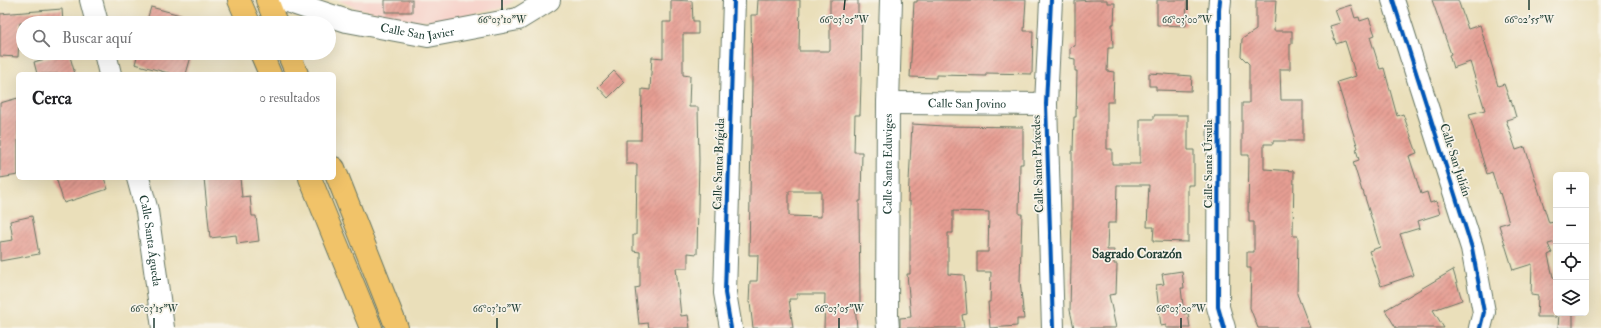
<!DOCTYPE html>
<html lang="es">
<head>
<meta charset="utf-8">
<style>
	body { margin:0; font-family:"IM FELL Double Pica",serif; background:#f6f6f6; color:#202124 }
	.controls { position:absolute; right:12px; bottom:12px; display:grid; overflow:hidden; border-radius:6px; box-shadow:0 4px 16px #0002 }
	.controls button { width:36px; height:36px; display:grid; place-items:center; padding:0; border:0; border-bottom:1px solid #e0e0e0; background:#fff; color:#202124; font:20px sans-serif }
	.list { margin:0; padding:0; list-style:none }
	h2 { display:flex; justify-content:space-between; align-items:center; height:52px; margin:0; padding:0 16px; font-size:17px }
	h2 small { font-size:13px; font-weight:400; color:#757577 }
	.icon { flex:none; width:22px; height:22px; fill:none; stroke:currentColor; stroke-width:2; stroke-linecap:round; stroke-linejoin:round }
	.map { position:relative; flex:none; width:1601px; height:328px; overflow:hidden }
	.search { position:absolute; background:#fff; box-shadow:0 4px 16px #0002; left:16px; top:16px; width:320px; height:44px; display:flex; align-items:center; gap:10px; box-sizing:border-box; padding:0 14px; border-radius:22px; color:#757577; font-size:15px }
	.panel { position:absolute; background:#fff; box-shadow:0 4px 16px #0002; left:16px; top:72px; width:320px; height:108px; border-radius:6px }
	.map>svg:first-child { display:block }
	.built { fill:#f7d1c9 }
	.building { fill:url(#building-hatch); fill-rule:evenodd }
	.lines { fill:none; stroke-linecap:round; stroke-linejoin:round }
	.minor-casing { stroke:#667663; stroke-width:24 }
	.major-casing { stroke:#667663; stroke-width:24 }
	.minor { stroke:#fff; stroke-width:22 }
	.major { stroke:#f1c369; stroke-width:22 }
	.cycleway-casing { stroke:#f7f3e8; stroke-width:6 }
	.cycleway { stroke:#0057b8; stroke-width:4 }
	.ticks { fill:none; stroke:#1f3d34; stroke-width:1.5 }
	.labels { text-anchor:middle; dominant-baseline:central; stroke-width:3.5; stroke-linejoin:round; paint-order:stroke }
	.street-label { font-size:12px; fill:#1f3d34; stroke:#f7f3e8 }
	.neighbourhood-label { font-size:13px; font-weight:bold; fill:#1f3d34; stroke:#f7f3e8 }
	.ticks-label { font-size:10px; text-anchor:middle; fill:#1f3d34; stroke:#f7f3e8; stroke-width:3.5; stroke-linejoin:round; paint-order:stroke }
</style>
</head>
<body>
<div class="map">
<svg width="1601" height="328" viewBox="0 0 1601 328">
	<defs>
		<pattern id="building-hatch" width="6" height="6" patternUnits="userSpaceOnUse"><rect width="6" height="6" fill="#e69e93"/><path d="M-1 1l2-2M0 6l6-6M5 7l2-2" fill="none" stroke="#ba8279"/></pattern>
	</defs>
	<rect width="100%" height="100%" fill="#f7f3e8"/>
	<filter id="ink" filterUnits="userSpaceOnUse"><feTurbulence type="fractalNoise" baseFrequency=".025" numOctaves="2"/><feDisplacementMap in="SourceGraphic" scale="8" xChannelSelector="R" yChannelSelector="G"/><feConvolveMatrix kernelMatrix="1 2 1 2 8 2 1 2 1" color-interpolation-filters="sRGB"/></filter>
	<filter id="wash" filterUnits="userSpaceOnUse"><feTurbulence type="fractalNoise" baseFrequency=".012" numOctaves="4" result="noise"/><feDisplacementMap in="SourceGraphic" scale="16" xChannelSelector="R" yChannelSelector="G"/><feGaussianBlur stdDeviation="0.9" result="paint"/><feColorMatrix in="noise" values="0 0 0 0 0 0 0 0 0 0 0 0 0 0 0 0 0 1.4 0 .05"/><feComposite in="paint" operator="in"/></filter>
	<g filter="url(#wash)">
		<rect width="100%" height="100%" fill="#eadfba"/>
		<path class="built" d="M338 0H515L502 8 445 20H405L356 8Z"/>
		<g id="blocks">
			<g class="building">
				<rect x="385" y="0" width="27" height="12"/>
				<path d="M671 0 692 1 693 21H698V34H683V75L690 76 689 107H698L699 160 697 254 688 253V268H676L681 316 688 315 690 328H649L648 323 639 324 635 288 640 287V252L633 251V235H636L637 164H626V140H641L642 89 650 90 652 57 663 58V22H671Z"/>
				<path d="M758 0H800L799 51H830V0H858V14H862L861 82 860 115H855L854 152H862L861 201H859L860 305H855L857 328H824L825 294H797V299H789L793 328H753L750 303H749L750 281H757L758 255H749L752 78 751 15H757ZM789 191H821V217L789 216Z"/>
				<path d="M917 0H1026L1024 31H1033L1032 74 986 73V76L936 75V78L910 77 914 2H917Z"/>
				<path d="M1091 0H1107V3H1115L1114 24H1112L1113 48H1108L1107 71 1114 72 1113 102H1107V149H1112V164H1140V119H1154V115H1188V150H1194V185H1188V242L1153 241 1154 227H1147L1149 185H1117L1116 223H1108L1107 250H1114V264H1117L1116 294 1109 295 1116 328H1074L1070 310 1072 217V151H1073L1074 117H1076L1077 71H1075V59L1070 58V47L1075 46V1Z"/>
				<path d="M1157 0H1187L1186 26 1157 25Z"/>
				<path d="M1256 0H1276L1274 31H1292V44H1290V69H1280L1281 100H1303V141H1273V144H1264V169L1294 171 1293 236H1298L1297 294 1310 328H1258L1250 308 1251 268H1247V252H1254V222H1249V212H1248L1249 155H1242V103H1249V64L1241 56 1242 39 1256 30Z"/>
				<path d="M1432 0H1458L1468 29 1480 25 1498 86 1504 84 1510 101 1511 100 1516 117 1506 120 1516 150 1525 147 1549 223 1554 222 1556 229V242L1548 244 1552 253 1548 255 1553 277 1556 278V317H1537L1538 296 1531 295 1532 264 1513 270 1499 225 1509 222 1500 193 1499 194 1492 172 1487 174 1469 114 1485 110 1470 62 1453 68 1449 55 1451 54Z"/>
				<path d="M1351 5 1355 18 1359 17 1360 21 1369 18 1375 35 1370 37 1380 69 1384 68 1397 116 1403 114 1417 153 1409 156 1421 194 1427 192 1430 203 1436 201 1440 214 1418 221 1420 228 1400 234 1414 275 1381 286 1369 251 1380 247 1363 191H1362L1353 162 1359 160 1356 149 1358 148 1337 82 1356 76 1345 41 1336 44 1330 26 1340 23 1335 10Z"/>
				<path d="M151 7 195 19V23H146Z"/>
				<path d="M62 9 63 23H20L18 57 0 56V14Z"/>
				<path d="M67 53H69L75 74H37L34 62Z"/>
				<path d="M138 53H192L186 74H172L135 64Z"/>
				<path d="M614 71 624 82 608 98 598 87Z"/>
				<path d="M1149 73 1192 76 1191 91 1156 90V86H1149Z"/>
				<path d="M18 98V175L0 178V103Z"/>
				<path d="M912 124 944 126 1023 127V164H1020L1019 214H1022L1020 281 1024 319H1017V326L990 328 988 302H990L991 272H977V252H988L989 212 953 211V233H948V274L964 275 967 314 962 315 964 328H900V318L911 317 907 274H910V201H908Z"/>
				<path d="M56 178H104L108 189 64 203Z"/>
				<path d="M204 178H240L242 197 250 196 252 216H256L259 241 237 244 236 235 210 238Z"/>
				<path d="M32 216 39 254 0 261V242L13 240 10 221Z"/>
				<path d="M1453 270 1462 300 1433 310 1444 328H1396L1385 310Z"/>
				<path d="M1182 271 1184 288H1181L1184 314 1188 313 1190 328H1166V325L1161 326 1156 285 1164 284 1162 274Z"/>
				<path d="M1559 313H1573V328H1558Z"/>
			</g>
		</g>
	</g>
	<g filter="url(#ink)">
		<use href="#blocks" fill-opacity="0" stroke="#667663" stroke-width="1"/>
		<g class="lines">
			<defs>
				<g id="minor">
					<path d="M91 0 97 23"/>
					<path id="s1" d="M284 0 347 21 428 36 518 19 549 0"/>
					<path d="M1051 0 1046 104 1053 328"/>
					<path d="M1220 0 1219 10 1218 307 1224 328"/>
					<path d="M1393 0 1472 248 1484 312 1480 328"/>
					<path d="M105 53 110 74"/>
					<path id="s2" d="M888 103 1046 104"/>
					<path id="s3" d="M138 178 147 211 163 328"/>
					<path d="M731 328 725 293 734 0"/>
					<path id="s4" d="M888 328 887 315 888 103 891 0"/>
				</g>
				<g id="major">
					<path d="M239 0 249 23"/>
					<path d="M267 0 276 23"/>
					<path d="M261 53 270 74"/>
					<path d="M288 53 297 74"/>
					<path d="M334 168 397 328"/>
					<path d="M310 178 371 328"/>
				</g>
			</defs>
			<use href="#minor" class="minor-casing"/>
			<use href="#major" class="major-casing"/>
			<use href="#minor" class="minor"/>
			<use href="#major" class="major"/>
			<defs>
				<g id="cycleway">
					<path d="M1051 0 1046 104 1053 328"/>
					<path d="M1220 0 1219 10 1218 307 1224 328"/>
					<path d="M1393 0 1472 248 1484 312 1480 328"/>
					<path d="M731 328 725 293 734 0"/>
				</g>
			</defs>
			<use href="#cycleway" class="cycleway-casing"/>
			<use href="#cycleway" class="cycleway"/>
		</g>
	</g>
	<path class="ticks" d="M502 10V0M844 10 845 0M1187 10V0M1529 10V0M154 328V318M497 328V318M839 328V318M1181 328V318"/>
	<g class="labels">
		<g class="street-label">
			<text stroke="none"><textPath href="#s1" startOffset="138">Calle San Javier</textPath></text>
			<text stroke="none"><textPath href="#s2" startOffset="79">Calle San Jovino</textPath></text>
			<text transform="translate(1455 160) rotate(72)">Calle San Julián</text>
			<text transform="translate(719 164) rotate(-88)">Calle Santa Brígida</text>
			<text stroke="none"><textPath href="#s4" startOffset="164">Calle Santa Eduviges</textPath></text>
			<text transform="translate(1038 164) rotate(-92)">Calle Santa Práxedes</text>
			<text transform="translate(1208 164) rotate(-90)">Calle Santa Úrsula</text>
			<text stroke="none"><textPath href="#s3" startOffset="64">Calle Santa Águeda</textPath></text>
		</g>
		<g class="neighbourhood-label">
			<text x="1137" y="254">Sagrado Corazón</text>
		</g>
	</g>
	<g class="ticks-label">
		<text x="502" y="23">66°03'10"W</text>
		<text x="844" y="23">66°03'05"W</text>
		<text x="1187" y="23">66°03'00"W</text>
		<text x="1529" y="23">66°02'55"W</text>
		<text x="154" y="312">66°03'15"W</text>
		<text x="497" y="312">66°03'10"W</text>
		<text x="839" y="312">66°03'05"W</text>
		<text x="1181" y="312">66°03'00"W</text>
	</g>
</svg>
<div class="controls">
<button>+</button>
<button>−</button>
<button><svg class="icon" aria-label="locate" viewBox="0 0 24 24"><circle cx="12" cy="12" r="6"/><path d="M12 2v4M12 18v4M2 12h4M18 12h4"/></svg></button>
<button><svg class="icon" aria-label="layers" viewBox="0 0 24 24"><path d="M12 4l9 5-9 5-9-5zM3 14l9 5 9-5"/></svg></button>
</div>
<div class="search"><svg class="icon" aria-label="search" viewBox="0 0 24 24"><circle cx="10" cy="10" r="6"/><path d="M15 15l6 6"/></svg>Buscar aquí</div>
<section class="panel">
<h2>Cerca<small>0 resultados</small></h2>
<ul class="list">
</ul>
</section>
</div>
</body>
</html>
